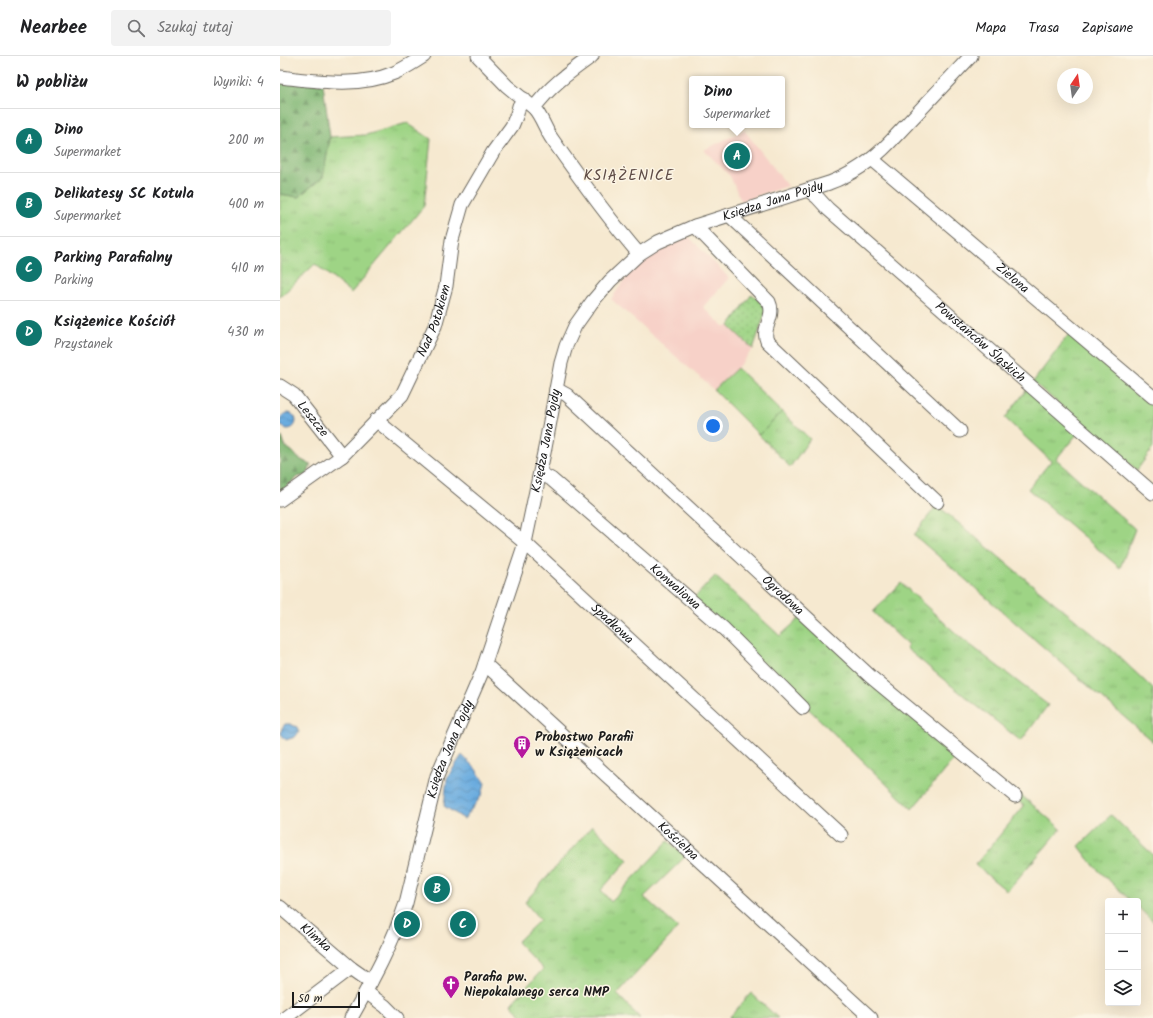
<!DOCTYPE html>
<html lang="pl">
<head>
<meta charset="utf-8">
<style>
	body { margin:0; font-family:Kalam,sans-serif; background:#f2f2f2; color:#202124 }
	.controls { position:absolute; right:12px; bottom:12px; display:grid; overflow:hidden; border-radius:4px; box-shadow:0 4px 16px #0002 }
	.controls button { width:36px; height:36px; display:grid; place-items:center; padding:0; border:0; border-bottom:1px solid #e0e0e0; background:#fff; color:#202124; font:20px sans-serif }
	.compass { position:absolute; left:777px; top:12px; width:36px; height:36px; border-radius:50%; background:#fff; box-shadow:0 4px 16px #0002; rotate:13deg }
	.scale { position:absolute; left:12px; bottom:10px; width:68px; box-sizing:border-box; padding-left:4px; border:2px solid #1c1c1c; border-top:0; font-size:11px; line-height:14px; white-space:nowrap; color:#1c1c1c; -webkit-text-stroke:3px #fcf5e5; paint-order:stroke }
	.you { position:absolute; left:433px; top:370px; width:14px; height:14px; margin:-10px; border:3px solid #fff; border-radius:50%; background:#1a73e8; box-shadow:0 0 0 6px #1a73e833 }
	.badge { display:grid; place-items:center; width:26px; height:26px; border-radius:50%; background:#0f766e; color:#fff; font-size:13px; font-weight:700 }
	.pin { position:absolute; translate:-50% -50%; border:2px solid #fff; box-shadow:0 1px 4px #0006 }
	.popup { position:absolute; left:409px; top:20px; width:96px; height:52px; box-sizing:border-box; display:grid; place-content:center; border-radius:4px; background:#fff; filter:drop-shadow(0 1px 3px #0005); font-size:13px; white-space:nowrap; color:#757577 }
	.popup b { font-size:15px; color:#202124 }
	.popup::after { content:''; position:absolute; left:50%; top:100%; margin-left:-8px; border:8px solid transparent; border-top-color:#fff }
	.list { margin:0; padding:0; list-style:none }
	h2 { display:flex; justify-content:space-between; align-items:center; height:52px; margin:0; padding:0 16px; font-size:17px }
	h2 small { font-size:13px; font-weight:400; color:#757577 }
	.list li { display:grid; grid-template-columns:26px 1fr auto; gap:12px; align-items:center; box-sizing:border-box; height:64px; padding:0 16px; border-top:1px solid #e0e0e0 }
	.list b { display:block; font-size:15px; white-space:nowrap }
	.list p { margin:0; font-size:13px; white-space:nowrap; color:#757577 }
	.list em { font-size:13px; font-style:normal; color:#757577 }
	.icon { flex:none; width:22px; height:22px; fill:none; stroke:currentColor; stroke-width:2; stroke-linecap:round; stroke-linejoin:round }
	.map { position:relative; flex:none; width:873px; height:962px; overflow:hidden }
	header { display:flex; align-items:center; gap:24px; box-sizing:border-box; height:56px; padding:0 20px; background:#fff; border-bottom:1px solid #e0e0e0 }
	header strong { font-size:19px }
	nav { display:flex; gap:22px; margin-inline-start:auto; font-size:14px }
	.search { width:280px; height:36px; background:#f2f2f2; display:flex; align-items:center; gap:10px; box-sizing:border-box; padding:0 14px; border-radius:4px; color:#757577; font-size:15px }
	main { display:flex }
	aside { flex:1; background:#fff }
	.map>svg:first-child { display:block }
	.built { fill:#f7d1c8 }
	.grass { fill:url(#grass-tufts); stroke:#5d7850 }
	.forest { fill:url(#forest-firs); stroke:#4d6947 }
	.park { fill:url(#park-dots); stroke:#5d7850 }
	.pitch { fill:#9ed485; stroke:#5d7850 }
	.water { fill:url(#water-waves); stroke:#43647e }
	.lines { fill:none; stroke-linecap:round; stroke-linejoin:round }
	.minor-casing { stroke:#68645b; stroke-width:15 }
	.minor { stroke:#fff; stroke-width:13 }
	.labels { text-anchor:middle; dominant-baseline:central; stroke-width:3; stroke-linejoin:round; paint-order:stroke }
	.street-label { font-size:13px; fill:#1c1c1c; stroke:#fcf5e5 }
	.poi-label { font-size:13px; font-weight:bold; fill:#1c1c1c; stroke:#fcf5e5; text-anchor:start }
	.quarter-label { font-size:15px; letter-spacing:1px; fill:#5f4c46; stroke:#fcf5e5 }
</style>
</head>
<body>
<header>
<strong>Nearbee</strong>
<div class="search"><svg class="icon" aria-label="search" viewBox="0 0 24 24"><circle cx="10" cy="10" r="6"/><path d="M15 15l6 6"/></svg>Szukaj tutaj</div>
<nav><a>Mapa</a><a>Trasa</a><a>Zapisane</a></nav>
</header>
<main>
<aside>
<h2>W pobliżu<small>Wyniki: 4</small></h2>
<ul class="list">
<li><span class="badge">A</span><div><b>Dino</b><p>Supermarket</p></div><em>200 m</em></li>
<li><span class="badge">B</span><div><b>Delikatesy SC Kotula</b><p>Supermarket</p></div><em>400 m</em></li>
<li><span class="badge">C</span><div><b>Parking Parafialny</b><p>Parking</p></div><em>410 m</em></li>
<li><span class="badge">D</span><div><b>Książenice Kościół</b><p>Przystanek</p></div><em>430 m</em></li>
</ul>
</aside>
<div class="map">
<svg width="873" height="962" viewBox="0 0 873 962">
	<defs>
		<pattern id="grass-tufts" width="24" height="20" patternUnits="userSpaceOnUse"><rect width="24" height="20" fill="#9ed485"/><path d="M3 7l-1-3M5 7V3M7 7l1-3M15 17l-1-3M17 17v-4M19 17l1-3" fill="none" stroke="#88b572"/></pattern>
		<pattern id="forest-firs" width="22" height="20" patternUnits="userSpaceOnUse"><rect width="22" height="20" fill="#7eb672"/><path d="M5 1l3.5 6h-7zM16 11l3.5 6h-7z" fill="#66935d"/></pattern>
		<pattern id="park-dots" width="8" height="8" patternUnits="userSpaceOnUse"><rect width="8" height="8" fill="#9ed485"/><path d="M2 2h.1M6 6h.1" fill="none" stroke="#88b572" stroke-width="1.8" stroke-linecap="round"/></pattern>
		<pattern id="water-waves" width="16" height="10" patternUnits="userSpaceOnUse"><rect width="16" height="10" fill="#6aacdf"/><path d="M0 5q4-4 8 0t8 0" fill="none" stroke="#568bb4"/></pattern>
	</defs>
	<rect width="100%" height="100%" fill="#fcf5e5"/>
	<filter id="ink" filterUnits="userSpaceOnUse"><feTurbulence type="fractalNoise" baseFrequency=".025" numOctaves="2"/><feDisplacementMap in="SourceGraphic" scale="8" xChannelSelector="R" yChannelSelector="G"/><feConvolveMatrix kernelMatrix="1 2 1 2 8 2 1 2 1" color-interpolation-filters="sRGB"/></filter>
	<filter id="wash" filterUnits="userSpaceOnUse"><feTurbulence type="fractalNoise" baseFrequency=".012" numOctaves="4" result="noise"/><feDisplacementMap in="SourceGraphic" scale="16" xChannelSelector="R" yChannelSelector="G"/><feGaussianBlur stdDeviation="0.9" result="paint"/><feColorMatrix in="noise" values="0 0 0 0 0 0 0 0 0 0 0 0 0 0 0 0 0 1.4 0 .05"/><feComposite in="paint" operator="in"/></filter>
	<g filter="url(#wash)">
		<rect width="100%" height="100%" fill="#f6e9d0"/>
		<g class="built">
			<path d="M464 74 508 130 461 145 450 120 424 94Z"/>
			<path d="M408 180 449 222 423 251 443 270H449L473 293 457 312 502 356 479 379 434 334 331 243 352 214 378 195Z"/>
		</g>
		<g class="grass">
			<path d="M127 67 151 83 144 150 71 237 35 208 0 241V138L18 141 43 121 50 81 86 79Z"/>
			<path d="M789 278 873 349V392L857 414 753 326Z"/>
			<path d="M748 332 799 376 776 403 855 473 840 512 748 433 771 405 725 362Z"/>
			<path d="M502 356 530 383 510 411 479 379Z"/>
			<path d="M657 449 737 516 830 592 873 633V686L634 479Z"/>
			<path d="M435 520 500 580 522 560 679 697 632 753 414 542Z"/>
			<path d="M621 527 680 581 768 649 741 685 663 623 626 592 628 589 593 556Z"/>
			<path d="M740 738 781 773 727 835 695 809 744 750 736 743Z"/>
			<path d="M831 759 873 799V866L858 851V845H851L815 811 799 790Z"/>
			<path d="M312 770 348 804 321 834 331 846 388 785 406 800 364 841 398 872 337 938 360 962H244L231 948 263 913 237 886 260 864 245 846Z"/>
			<path d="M471 937 498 962H449Z"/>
		</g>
		<g class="forest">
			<path d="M0 24 43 28 50 81 43 121 18 141 0 138Z"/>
			<path d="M2 381 5 390 13 396 18 402 31 409 27 419 17 421 0 437V383Z"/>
		</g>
		<path class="park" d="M472 238 487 252 473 293 449 270Z"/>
		<path class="pitch" d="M457 312 502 356 479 379 434 334Z"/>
		<g class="water">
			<circle cx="8" cy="365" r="8"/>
			<path d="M5 668H10L17 671 19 676 15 681 6 684 1 678 2 672Z"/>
			<path d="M182 699 195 712 205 727 202 739 184 763 164 750 167 722Z"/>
		</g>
	</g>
	<g filter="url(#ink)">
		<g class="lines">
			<defs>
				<g id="minor">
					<path d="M198 0 227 30 254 52C262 61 265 73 272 83 300 123 328 162 359 198"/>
					<path d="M0 21C37 25 78 32 114 17 124 13 134 6 144 0"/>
					<path d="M254 52C271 29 290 16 312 0"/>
					<path id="s1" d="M592 103 873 341"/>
					<path id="s2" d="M528 134 537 141 548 153 873 437"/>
					<path d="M449 159 680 375"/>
					<path d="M415 170 489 246C496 261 481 272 487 285L657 446"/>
					<path id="s3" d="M0 330 14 339 62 400"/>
					<path id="s4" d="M276 333 287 339 591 621 735 740"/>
					<path id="s5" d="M96 364 245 487 561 779"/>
					<path id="s6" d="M260 417 271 423 444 573 523 652"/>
					<path id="s7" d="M0 444 62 400 122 339 155 270 166 230 172 184 182 149 213 96 232 70 237 58 239 50 244 43"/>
					<path id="s8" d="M205 608 591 962"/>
					<path id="s9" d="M0 851 71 912 91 926"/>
					<path d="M86 936 105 950 117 962"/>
					<path d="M5 962 71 912"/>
					<path id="s10" d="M71 962C92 925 113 887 126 847L157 720 202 616 245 487 265 392 281 307 286 290 295 270 312 246 330 225 359 198 378 186 415 170 549 127C573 118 592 105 610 86L691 0"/>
				</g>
			</defs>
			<use href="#minor" class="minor-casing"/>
			<use href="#minor" class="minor"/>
		</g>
	</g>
	<defs>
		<symbol id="building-pin" viewBox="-11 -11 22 30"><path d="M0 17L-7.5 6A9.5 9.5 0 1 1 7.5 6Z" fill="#b5179e" stroke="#fcf5e5"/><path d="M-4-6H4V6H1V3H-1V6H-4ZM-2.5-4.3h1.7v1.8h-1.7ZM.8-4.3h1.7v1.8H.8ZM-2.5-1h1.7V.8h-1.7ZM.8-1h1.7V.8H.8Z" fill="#fff"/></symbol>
		<symbol id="church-pin" viewBox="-11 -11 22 30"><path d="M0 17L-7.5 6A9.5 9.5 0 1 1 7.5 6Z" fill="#b5179e" stroke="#fcf5e5"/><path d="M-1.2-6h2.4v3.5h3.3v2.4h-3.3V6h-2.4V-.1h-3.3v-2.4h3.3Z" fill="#fff"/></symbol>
	</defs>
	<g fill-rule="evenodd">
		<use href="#building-pin" x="232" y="678" width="20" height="27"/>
		<use href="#church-pin" x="161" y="918" width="20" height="27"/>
	</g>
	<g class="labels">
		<g class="street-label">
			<text stroke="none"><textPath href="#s10" startOffset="972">Księdza Jana Pojdy</textPath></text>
			<text stroke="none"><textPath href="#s1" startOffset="184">Zielona</textPath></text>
			<text stroke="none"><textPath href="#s7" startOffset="243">Nad Potokiem</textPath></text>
			<text stroke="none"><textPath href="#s2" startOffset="230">Powstańców Śląskich</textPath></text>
			<text stroke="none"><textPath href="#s3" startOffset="47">Leszcze</textPath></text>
			<text stroke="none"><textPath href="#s10" startOffset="612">Księdza Jana Pojdy</textPath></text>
			<text stroke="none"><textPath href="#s6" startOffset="177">Konwaliowa</textPath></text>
			<text stroke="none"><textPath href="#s4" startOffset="307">Ogrodowa</textPath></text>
			<text stroke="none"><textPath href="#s5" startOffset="312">Spadkowa</textPath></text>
			<text stroke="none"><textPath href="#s10" startOffset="288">Księdza Jana Pojdy</textPath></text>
			<text stroke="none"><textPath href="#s8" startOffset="262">Kościelna</textPath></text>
			<text stroke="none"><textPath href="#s9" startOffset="47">Klimka</textPath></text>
		</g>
		<g class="poi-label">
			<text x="255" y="681">Probostwo Parafii<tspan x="255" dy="15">w Książenicach</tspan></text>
			<text x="184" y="921">Parafia pw.<tspan x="184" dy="15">Niepokalanego serca NMP</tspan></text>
		</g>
		<g class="quarter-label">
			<text x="349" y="120">KSIĄŻENICE</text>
		</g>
	</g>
</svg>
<div class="controls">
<button>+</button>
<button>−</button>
<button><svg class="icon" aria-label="layers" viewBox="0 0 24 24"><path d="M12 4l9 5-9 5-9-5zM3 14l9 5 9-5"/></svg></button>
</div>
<svg class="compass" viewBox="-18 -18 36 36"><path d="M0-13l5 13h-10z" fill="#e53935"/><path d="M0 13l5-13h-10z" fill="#757577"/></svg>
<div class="scale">50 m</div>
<div class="you"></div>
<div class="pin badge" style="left:457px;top:100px">A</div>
<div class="popup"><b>Dino</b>Supermarket</div>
<div class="pin badge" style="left:157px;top:833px">B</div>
<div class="pin badge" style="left:183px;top:868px">C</div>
<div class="pin badge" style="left:127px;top:868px">D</div>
</div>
</main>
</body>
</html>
